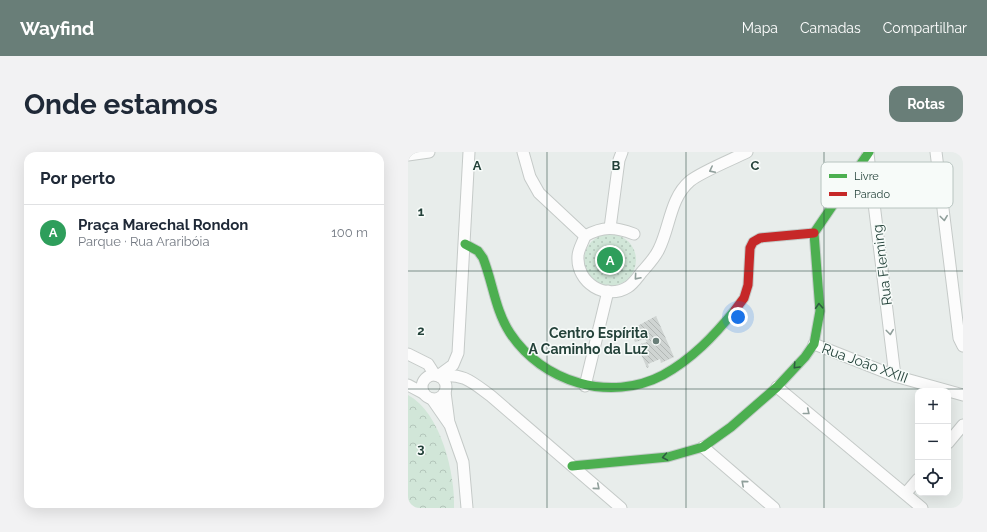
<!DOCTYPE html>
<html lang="pt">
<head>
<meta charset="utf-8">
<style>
	body { margin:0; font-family:Raleway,sans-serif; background:#f2f2f3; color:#1f2937 }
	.controls { position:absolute; right:12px; bottom:12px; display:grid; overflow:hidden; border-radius:8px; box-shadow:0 4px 16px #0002 }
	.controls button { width:36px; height:36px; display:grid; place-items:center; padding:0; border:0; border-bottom:1px solid #e0e1e3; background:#fff; color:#1f2937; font:20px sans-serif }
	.you { position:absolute; left:330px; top:165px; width:14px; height:14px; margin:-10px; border:3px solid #fff; border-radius:50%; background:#1a73e8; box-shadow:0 0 0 6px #1a73e833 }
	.badge { display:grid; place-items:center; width:26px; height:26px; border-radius:50%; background:#697e78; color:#fff; font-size:13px; font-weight:700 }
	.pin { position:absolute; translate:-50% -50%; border:2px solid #fff; box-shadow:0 1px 4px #0006 }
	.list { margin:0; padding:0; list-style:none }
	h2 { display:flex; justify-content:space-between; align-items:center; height:52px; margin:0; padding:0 16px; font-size:17px }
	h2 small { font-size:13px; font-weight:400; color:#747a83 }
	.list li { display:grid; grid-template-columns:26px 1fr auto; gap:12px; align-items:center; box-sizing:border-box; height:56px; padding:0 16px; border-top:1px solid #e0e1e3 }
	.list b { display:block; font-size:15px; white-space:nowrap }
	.list p { margin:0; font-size:13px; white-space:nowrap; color:#747a83 }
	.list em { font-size:13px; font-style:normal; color:#747a83 }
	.icon { flex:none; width:22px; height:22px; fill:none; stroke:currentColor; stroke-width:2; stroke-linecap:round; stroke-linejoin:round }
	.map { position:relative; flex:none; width:555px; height:356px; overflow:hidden; border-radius:12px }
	header { display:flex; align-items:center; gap:24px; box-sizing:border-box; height:56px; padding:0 20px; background:#697e78; color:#fff }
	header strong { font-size:19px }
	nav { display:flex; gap:22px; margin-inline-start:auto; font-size:14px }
	.intro { display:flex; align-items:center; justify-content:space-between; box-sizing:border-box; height:96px; padding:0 24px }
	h1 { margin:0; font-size:28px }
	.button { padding:10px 18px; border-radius:12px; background:#697e78; color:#fff; font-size:14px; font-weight:700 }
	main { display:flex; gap:24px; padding:0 24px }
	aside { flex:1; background:#fff; border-radius:12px; box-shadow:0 4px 16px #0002 }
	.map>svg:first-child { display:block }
	.forest { fill:url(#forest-crowns) }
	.park { fill:url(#park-dots) }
	.building { fill:url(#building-back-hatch) }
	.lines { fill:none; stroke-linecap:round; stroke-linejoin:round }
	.street-casing { stroke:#c5cac8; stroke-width:13 }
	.fast-casing { stroke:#c3cbc8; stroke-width:11 }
	.jam-casing { stroke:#c3cbc8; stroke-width:11 }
	.street { stroke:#fcfcfc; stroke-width:11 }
	.fast { stroke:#4caf50; stroke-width:9 }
	.jam { stroke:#c62828; stroke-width:9 }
	.oneway { stroke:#909f9b }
	.oneway2 { stroke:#2e5d40 }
	.grid { fill:none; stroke:#24423a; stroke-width:1; stroke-opacity:0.55 }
	.poi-dot { fill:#697e78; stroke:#f7fbf9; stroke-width:1.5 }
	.labels { text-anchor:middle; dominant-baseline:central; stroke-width:3; stroke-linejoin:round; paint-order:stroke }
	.street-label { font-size:14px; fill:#24423a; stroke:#f7fbf9 }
	.poi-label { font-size:14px; font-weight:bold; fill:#24423a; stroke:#f7fbf9; text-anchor:end }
	.key { fill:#f7fbf9; stroke:#b8c4c0; stroke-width:1 }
	.key-label { font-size:11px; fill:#24423a }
	.grid-label { font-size:13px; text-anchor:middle; font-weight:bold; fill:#24423a; stroke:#f7fbf9; stroke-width:3; stroke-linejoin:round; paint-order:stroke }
</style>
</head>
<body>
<header>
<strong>Wayfind</strong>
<nav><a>Mapa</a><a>Camadas</a><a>Compartilhar</a></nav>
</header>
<div class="intro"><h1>Onde estamos</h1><a class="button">Rotas</a></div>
<main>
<aside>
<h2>Por perto<small></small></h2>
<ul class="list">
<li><span class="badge" style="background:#2e9e5b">A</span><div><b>Praça Marechal Rondon</b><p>Parque · Rua Araribóia</p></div><em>100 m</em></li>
</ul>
</aside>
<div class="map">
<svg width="555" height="356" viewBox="0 0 555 356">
	<defs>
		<pattern id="forest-crowns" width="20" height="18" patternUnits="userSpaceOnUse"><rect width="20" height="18" fill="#d1e6d8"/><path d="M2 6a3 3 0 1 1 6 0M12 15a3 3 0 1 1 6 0" fill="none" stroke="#b3c6ba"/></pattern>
		<pattern id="park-dots" width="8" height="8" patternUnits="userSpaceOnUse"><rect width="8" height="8" fill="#d1e6d8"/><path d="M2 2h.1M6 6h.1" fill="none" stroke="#b3c6ba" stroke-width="1.8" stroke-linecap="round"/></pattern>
		<pattern id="building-back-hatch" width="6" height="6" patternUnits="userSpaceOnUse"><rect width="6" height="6" fill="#cfd4d2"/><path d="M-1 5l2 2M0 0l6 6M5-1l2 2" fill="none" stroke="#b2b7b5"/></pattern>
	</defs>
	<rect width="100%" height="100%" fill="#e8edeb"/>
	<path class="forest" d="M0 243C33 261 47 321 46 356H0Z"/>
	<circle class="park" cx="202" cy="108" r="26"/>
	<path class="building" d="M248 164 266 205 253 211 252 207 240 212 241 215 239 216 229 193 239 190 237 187 227 190 222 178Z"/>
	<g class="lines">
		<defs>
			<g id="street">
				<path d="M115 0 122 25 131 41 177 84"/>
				<path d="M528 0 551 186 555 194"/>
				<path d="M460 2 487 224"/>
				<path d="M0 3 21 0"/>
				<path d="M202 76 211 8 214 0"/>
				<path d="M226 82C207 75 195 74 177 84 175 90 170 98 170 104 168 131 198 149 220 135 225 132 229 126 233 121 239 114 247 106 251 97 262 75 262 46 282 29 293 20 325 7 339 0"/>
				<path d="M406 192 487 224 555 243"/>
				<path d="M0 202 20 212 27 223"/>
				<circle cx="26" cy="235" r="12"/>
				<path d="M30 224 45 213 50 201 61 0"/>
				<path d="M31 224C56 221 64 230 83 244L213 356"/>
				<path d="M0 233 15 241"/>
				<path d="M177 234 200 139"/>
				<path d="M369 235 514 356"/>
				<path d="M37 240 41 271"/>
				<path d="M24 247 42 273 55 310 59 356"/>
				<path d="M540 291 555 273"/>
				<path d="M295 295 366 356"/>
				<path d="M498 341 510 327"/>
			</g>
			<g id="fast">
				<path d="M57 92 70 99 75 106C85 131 87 158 102 181 134 230 202 251 255 223 284 207 306 184 327 158"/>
				<path d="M164 314 260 305 295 295 323 275 369 235 397 205 406 192 412 159 406 81 461 0"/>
			</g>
			<path id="jam" d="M327 158 336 146 340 133 342 96 345 90 352 86 406 81"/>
		</defs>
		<use href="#street" class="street-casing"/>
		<use href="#fast" class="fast-casing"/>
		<use href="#jam" class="jam-casing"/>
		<use href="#street" class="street"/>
		<use href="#fast" class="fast"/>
		<use href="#jam" class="jam"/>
	</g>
	<defs><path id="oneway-chevron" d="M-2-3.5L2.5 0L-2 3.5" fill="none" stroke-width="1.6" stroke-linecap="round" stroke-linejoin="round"/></defs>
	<g class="oneway">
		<use href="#oneway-chevron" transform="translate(304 18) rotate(153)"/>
		<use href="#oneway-chevron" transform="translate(536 66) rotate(83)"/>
		<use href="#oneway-chevron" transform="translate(229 125) rotate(131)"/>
		<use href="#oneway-chevron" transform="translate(482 180) rotate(83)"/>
		<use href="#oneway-chevron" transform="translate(399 260) rotate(39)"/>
		<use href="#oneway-chevron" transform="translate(336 331) rotate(-139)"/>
		<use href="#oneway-chevron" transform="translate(189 335) rotate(40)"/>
	</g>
	<g class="oneway2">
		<use href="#oneway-chevron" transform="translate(411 154) rotate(-93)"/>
		<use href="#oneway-chevron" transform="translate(388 214) rotate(133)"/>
		<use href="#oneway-chevron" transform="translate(257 305) rotate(170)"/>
	</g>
	<path class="grid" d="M139 0V356M278 0V356M416 0V356M0 119H555M0 237H555"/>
	<circle class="poi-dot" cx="248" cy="189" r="4"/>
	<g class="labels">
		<g class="street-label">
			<text transform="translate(474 113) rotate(-97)">Rua Fleming</text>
			<text transform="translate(457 211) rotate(20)">Rua João XXIII</text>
		</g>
		<g class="poi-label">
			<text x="240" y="181">Centro Espírita<tspan x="240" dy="16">A Caminho da Luz</tspan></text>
		</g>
	</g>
	<rect x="413" y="10" width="132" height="46" rx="6" class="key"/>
	<rect x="421" y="22" width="18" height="4" fill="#4caf50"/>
	<rect x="421" y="40" width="18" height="4" fill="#c62828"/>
	<g class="key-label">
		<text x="446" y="28">Livre</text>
		<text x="446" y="46">Parado</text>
	</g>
	<g class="grid-label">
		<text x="69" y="18">A</text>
		<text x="208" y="18">B</text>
		<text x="347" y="18">C</text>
		<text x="13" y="64">1</text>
		<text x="13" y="183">2</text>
		<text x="13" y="301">3</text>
	</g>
</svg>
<div class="controls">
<button>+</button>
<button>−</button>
<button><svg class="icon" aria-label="locate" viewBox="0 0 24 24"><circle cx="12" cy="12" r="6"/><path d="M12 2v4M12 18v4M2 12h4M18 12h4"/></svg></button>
</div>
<div class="you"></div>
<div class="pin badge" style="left:202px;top:108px;background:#2e9e5b">A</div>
</div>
</main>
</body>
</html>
